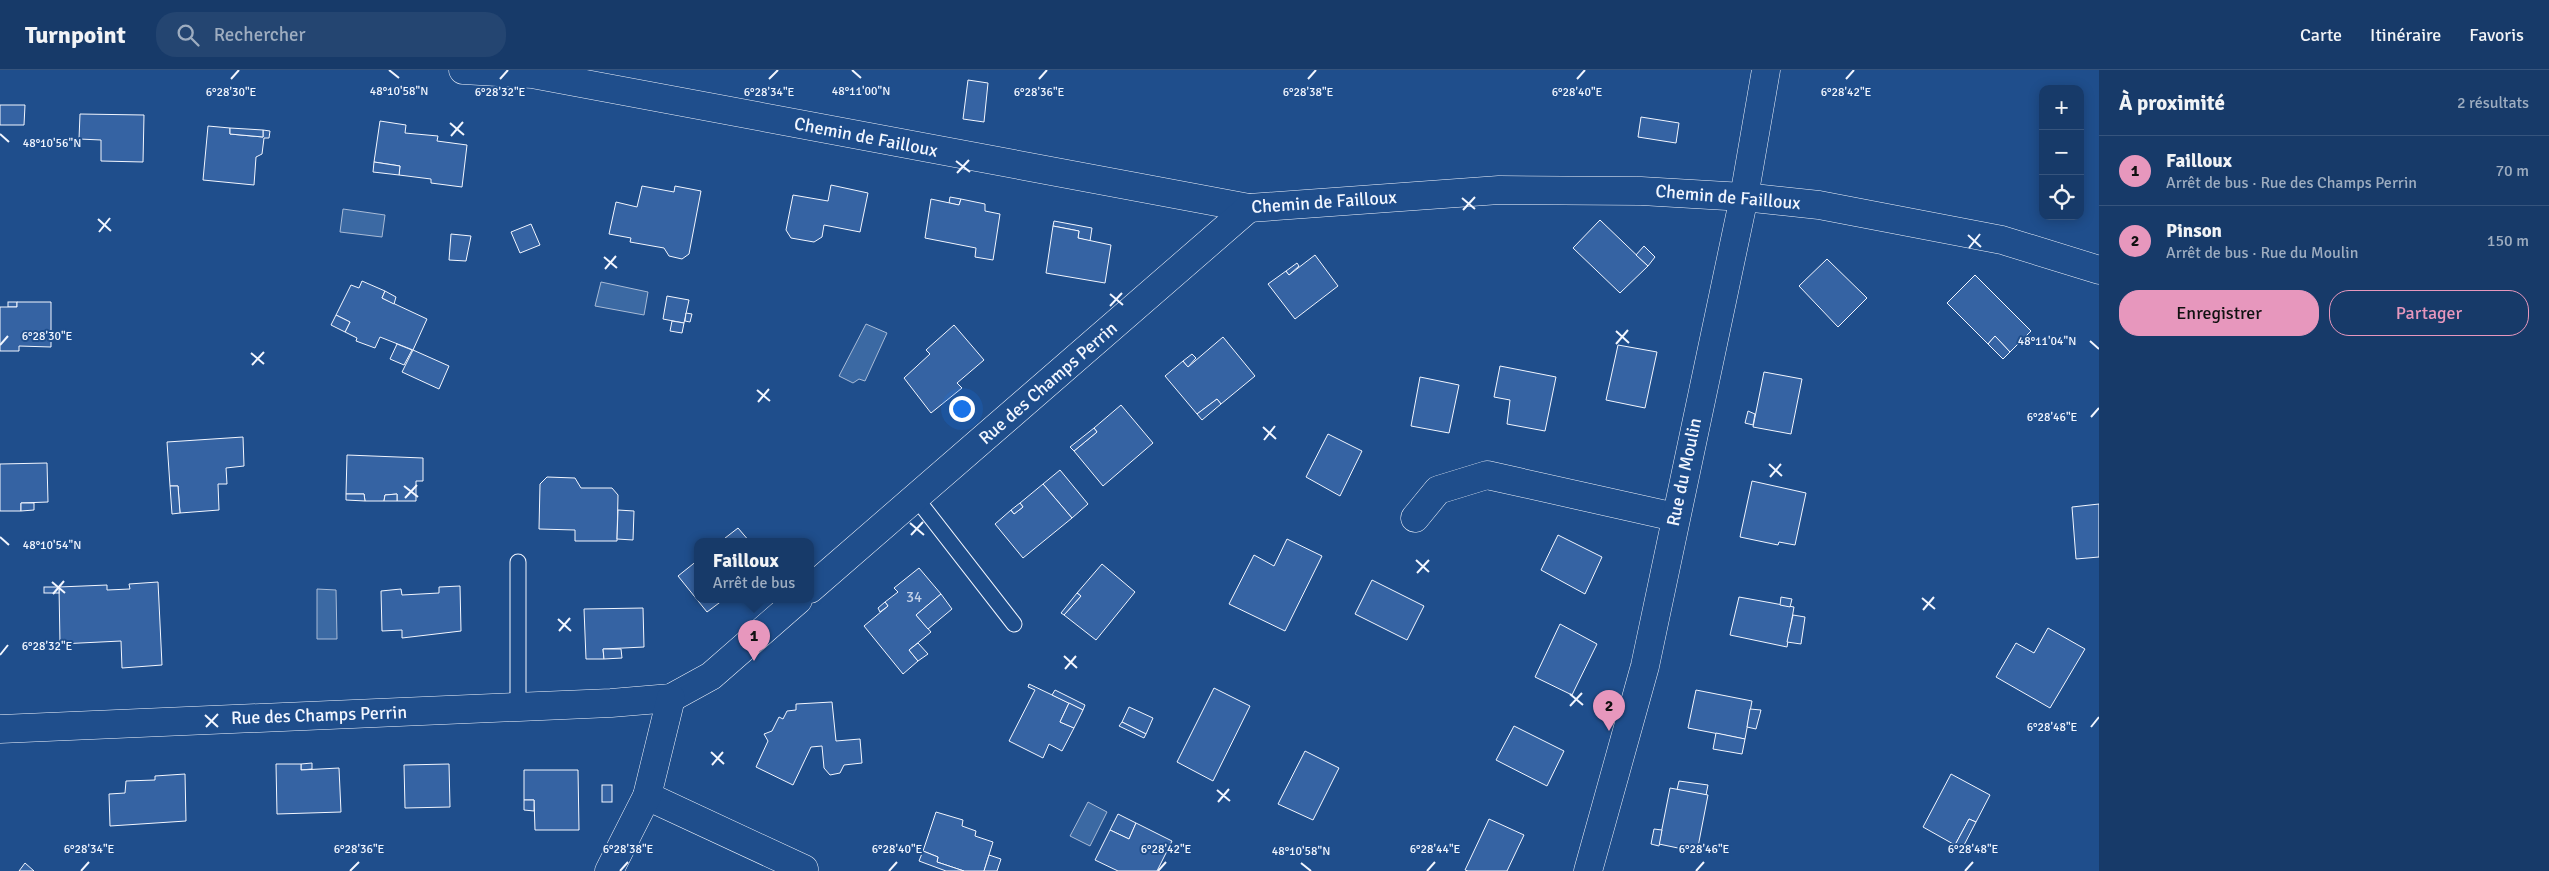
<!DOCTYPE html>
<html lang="fr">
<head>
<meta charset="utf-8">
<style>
	body { margin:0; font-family:Signika,sans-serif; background:#244571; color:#f1f3f6 }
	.controls { position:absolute; right:15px; top:15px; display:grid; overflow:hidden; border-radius:10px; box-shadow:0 2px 12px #0003 }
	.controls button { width:45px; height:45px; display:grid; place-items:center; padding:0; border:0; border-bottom:1px solid #36547d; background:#173a69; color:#f1f3f6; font:25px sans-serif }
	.you { position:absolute; left:961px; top:338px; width:18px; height:18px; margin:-12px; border:4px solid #fff; border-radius:50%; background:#1a73e8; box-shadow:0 0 0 8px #1a73e833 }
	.badge { display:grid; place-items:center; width:32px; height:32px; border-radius:50%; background:#e797bd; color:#111; font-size:16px; font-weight:700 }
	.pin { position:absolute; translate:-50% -41px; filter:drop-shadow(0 1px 2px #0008) }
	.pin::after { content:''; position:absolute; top:26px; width:18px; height:15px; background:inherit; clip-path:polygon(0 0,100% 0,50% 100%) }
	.popup { position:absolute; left:694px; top:468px; width:120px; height:65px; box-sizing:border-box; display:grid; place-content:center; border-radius:10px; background:#173a69; filter:drop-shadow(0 1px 4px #0005); font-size:16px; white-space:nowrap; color:#9eadc0 }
	.popup b { font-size:19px; color:#f1f3f6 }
	.popup::after { content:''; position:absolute; left:50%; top:100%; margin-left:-10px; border:10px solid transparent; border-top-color:#173a69 }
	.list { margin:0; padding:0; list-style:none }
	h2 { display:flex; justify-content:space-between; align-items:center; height:65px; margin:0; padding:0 20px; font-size:21px }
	h2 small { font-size:16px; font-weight:400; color:#9eadc0 }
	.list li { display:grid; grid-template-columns:32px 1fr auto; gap:15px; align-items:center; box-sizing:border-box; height:70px; padding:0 20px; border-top:1px solid #36547d }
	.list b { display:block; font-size:19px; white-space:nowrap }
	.list p { margin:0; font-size:16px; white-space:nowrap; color:#9eadc0 }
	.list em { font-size:16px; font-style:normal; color:#9eadc0 }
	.actions { display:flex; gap:10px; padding:15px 20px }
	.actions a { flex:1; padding:11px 0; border:1px solid #e797bd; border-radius:20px; text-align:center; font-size:18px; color:#e797bd }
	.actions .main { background:#e797bd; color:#111 }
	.icon { flex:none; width:28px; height:28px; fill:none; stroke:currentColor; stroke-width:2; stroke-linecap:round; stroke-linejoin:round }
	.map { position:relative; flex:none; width:2099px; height:801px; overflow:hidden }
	header { display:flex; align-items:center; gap:30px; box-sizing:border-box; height:70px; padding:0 25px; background:#173a69; border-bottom:1px solid #36547d }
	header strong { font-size:24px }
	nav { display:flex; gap:28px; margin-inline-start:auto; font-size:18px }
	.search { width:350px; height:45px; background:#244571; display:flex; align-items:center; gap:12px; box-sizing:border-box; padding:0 18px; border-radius:20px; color:#9eadc0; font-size:19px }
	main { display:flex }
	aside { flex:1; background:#173a69 }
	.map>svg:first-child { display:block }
	.water { fill:#3b69a3; stroke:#a8bbd7 }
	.building { fill:#3563a3; stroke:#f2f6ff }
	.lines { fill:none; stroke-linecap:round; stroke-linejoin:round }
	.service-casing { stroke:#f2f6ff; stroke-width:17 }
	.minor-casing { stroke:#f2f6ff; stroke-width:29 }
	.service { stroke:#1f4e8c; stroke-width:15 }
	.minor { stroke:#1f4e8c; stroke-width:28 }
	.ticks { fill:none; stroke:#f2f6ff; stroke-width:2 }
	.labels { text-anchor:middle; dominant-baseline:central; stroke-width:4; stroke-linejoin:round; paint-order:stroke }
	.number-label { font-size:15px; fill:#c3d1e8 }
	.street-label { font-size:18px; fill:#f2f6ff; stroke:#1f4e8c }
	.ticks-label { font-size:12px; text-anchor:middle; fill:#f2f6ff; stroke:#1f4e8c; stroke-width:4; stroke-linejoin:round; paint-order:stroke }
</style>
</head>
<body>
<header>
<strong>Turnpoint</strong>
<div class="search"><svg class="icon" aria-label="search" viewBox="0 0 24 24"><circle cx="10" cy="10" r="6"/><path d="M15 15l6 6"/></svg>Rechercher</div>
<nav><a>Carte</a><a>Itinéraire</a><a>Favoris</a></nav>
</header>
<main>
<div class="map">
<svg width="2099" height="801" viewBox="0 0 2099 801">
	<rect width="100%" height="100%" fill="#1f4e8c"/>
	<g class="water">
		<path d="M343 139 385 145 382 167 340 162Z"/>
		<path d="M601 212 648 222 644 245 595 236Z"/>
		<path d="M866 254 887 263 865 311 859 309 853 313 839 306Z"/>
		<path d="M317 519 336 520 337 569H317Z"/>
		<path d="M1088 732 1107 742 1090 776 1070 766Z"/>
	</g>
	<g class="building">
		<path d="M968 10 988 13 984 52 963 49Z"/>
		<path d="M0 35H25L24 55H0Z"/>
		<path d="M80 44 144 45 143 92 101 91V70L79 69Z"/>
		<path d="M1641 47 1679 53 1676 73 1638 67Z"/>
		<path d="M380 51 406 55 405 63 438 66 437 71 467 75 462 117 431 113V109L399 105 400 96 374 92Z"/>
		<path d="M208 56 230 58V64L263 67V60L270 61 269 68H264L262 84 256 87 254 115 203 110Z"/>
		<path d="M230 58 263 60V67L230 64Z"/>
		<path d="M374 92 400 96 399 105 373 102Z"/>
		<path d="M831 115 868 123 860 162 824 155 822 167 814 172 791 168 786 160 793 125 828 131Z"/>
		<path d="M642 116 674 122 675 116 701 121 689 184 682 189 669 186 664 178 630 172 631 168 609 164 616 132 637 137Z"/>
		<path d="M950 127 961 129 959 135 949 133Z"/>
		<path d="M931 129 959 135 961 129 985 134V141L1000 144 993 190 975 187 976 178 925 168Z"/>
		<path d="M1600 150 1648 196 1620 223 1573 178Z"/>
		<path d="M1054 151 1092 158 1090 171 1078 168 1079 161 1053 156Z"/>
		<path d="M531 154 540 175 520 183 511 162Z"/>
		<path d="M1053 156 1079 161 1078 168 1111 175 1105 213 1046 203Z"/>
		<path d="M451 164 471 166 466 191 449 190Z"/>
		<path d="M1644 176 1655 187 1648 196 1636 185Z"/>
		<path d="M1315 185 1338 216 1295 249 1268 214 1286 201 1289 205Z"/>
		<path d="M1827 189 1867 228 1838 257 1799 216Z"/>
		<path d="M1297 193 1299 196 1289 205 1286 201Z"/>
		<path d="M1975 205 2031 261 2010 282 1995 266 1988 274 1947 233Z"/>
		<path d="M362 211 385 221 382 228 427 249 413 280 380 267 375 278 356 271 357 268 345 262 350 252 336 245 351 215 359 218Z"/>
		<path d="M385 221 396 227 394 234 382 228Z"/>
		<path d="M667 226 689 230 684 253 663 249Z"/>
		<rect x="8" y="232" width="9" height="5"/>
		<path d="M17 232H51V277L19 276V281H0V237H17Z"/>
		<path d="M686 243 692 244 690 252 685 251Z"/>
		<path d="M336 245 350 252 345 262 331 255Z"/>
		<path d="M672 251 684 253 682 263 670 261Z"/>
		<path d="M954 255 984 290 957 313 962 318 931 343 904 308 930 284 926 280Z"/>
		<path d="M1995 266 2010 282 2003 289 1988 274Z"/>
		<path d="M1223 267 1255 306 1221 334 1217 329 1197 344 1165 306 1183 291 1188 297Z"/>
		<path d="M397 274 412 280 404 295 390 289Z"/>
		<path d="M1618 275 1657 282 1645 338 1606 330Z"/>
		<path d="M413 280 449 296 439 319 402 302Z"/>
		<path d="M1192 284 1196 288 1188 297 1183 291Z"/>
		<path d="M1500 296 1556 307 1545 361 1507 354 1510 330 1494 327Z"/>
		<path d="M1764 302 1802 309 1791 364 1753 357Z"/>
		<path d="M1420 307 1459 315 1449 363 1411 356Z"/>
		<path d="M1217 329 1221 334 1202 350 1197 344Z"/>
		<path d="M1121 335 1153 373 1103 416 1074 381 1097 362 1094 358Z"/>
		<path d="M1748 341 1755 344 1753 355 1745 353Z"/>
		<path d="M1094 358 1097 362 1074 381 1070 377Z"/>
		<path d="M1328 364 1362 381 1340 426 1306 407Z"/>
		<path d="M243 367 244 396 226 398 227 414H218L219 440 180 443 178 416H170L167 372Z"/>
		<path d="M347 385 423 388V411H416V431H397V424L385 425 384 431H365L364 424H346Z"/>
		<path d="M47 393 48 432 21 433V441H0V394Z"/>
		<path d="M1060 400 1088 434 1072 448 1043 414Z"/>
		<path d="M547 407 575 408 581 418H612L618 425 617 471H575V460L539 459 540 414Z"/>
		<path d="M1752 411 1806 423 1795 475 1779 472 1778 475 1740 467Z"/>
		<path d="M1043 414 1072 448 1023 488 995 454 1011 440 1014 444 1023 437 1020 433Z"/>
		<path d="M170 416H178L180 443 172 444Z"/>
		<path d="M346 424H364L365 431 346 430Z"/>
		<path d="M397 424V431H384L385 425Z"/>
		<path d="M21 433H34V440L21 441Z"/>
		<path d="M1020 433 1023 437 1014 444 1011 440Z"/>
		<path d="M2099 434V487L2076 489 2072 437Z"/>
		<path d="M618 440 634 441 633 470 617 469Z"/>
		<path d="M738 458 750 472H720Z"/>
		<path d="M1558 465 1602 487 1585 524 1541 500Z"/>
		<path d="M1287 469 1322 486 1285 561 1229 534 1254 485 1274 496Z"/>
		<path d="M698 490V530H723L707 542 678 506Z"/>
		<path d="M1102 494 1135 522 1096 570 1064 545 1081 526 1077 523Z"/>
		<path d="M919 498 941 524 916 545 931 562 909 580 918 591 903 604 864 556 888 536 885 532 898 522 894 518Z"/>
		<path d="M1372 510 1424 536 1407 570 1355 544Z"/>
		<path d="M158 512 162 595 122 598 121 571 60 574 59 517 107 515V520L130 519 129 514Z"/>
		<path d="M460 516 461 561 402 568V560L382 561 381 521 401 519 402 525 439 523V517Z"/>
		<rect x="44" y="517" width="15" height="6"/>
		<path d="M1077 523 1081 526 1064 545 1061 543Z"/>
		<path d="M941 524 952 539 928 559 916 545Z"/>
		<path d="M1739 527 1794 537 1787 577 1730 565Z"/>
		<path d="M1781 527 1792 529 1790 537 1780 535Z"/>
		<path d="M885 532 888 536 880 542 878 538Z"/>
		<path d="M643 538 644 577 603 579 604 589H586L584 539Z"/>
		<path d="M1793 545 1805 547 1801 574 1787 572Z"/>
		<path d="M1560 554 1597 574 1572 625 1535 607Z"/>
		<path d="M2048 558 2085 579 2050 638 1996 607 2016 573 2034 583Z"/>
		<path d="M918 573 928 584 918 591 909 580Z"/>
		<path d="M603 579H621L622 588 604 589Z"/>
		<path d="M1029 614 1069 633 1060 652 1074 658 1062 681 1049 674 1043 688 1009 671 1035 620 1028 617Z"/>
		<path d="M1214 618 1250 636 1213 711 1177 692Z"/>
		<path d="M1055 620 1085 635 1083 640 1052 625Z"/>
		<path d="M1696 620 1752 631 1745 669 1688 658Z"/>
		<path d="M832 632 836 671 860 669 862 693 844 695 840 703 830 705 824 698 822 676 811 677 793 715 756 697 768 671 764 664 772 661 779 647 783 649 787 641 796 640V634Z"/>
		<path d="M1069 633 1083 640 1074 658 1060 652Z"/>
		<path d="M1129 637 1153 648 1146 664 1122 652Z"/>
		<path d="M1750 639 1761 640 1756 659 1747 657Z"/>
		<path d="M1122 652 1146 664 1144 668 1119 656Z"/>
		<path d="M1514 656 1564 681 1547 716 1496 690Z"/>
		<path d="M1716 663 1745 669 1742 684 1713 679Z"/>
		<path d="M1305 681 1339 698 1313 750 1278 734Z"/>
		<path d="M312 693V699L301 700V694Z"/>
		<path d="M276 694H301V700L339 698 341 742 277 744Z"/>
		<path d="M449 694 450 737 405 738 404 695Z"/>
		<path d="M524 700H578L579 760H535L534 730H524Z"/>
		<path d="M185 704 186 751 110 756 109 724 125 723 126 711 155 710V706Z"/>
		<path d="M1951 704 1990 725 1976 752 1969 749 1955 775 1923 757Z"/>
		<path d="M1679 711 1708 715 1706 725 1677 720Z"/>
		<rect x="602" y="715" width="10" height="17"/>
		<path d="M1670 718 1708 725 1697 782 1659 774Z"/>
		<path d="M524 730H534V741L524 740Z"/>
		<path d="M936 742 963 750 962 756 976 761 975 766 993 772 984 801H964L937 792 938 787 923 781Z"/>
		<path d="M1118 744 1136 753 1129 769 1110 760Z"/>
		<path d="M1489 749 1524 765 1507 801H1468L1465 800Z"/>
		<path d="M1969 749 1976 752 1962 779 1955 775Z"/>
		<path d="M1136 753 1172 771 1157 801H1118L1095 790 1110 760 1129 769Z"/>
		<path d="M1654 759 1662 760 1659 776 1651 774Z"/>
		<path d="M923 781 938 787 937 792 964 801H946L919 791Z"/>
		<path d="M989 785 1001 789 997 801H984Z"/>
		<path d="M25 793 34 801H19Z"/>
	</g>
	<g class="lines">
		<defs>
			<g id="service">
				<path d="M916 428 1014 554"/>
				<path d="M518 492V637"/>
			</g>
			<g id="minor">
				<path d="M463 0 532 4 1249 138 1499 120 1641 121 1744 127 1819 135 2002 170 2099 200"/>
				<path d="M1415 448 1438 420 1487 405 1675 447"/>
				<path d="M810 519 1249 138"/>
				<path d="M0 659 611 633 671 628 711 606 798 530"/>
				<path d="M647 726 804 799"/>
				<path d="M609 801 647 726 671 628"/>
				<path d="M1588 801 1645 596 1744 127 1766 0"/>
			</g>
		</defs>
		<use href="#service" class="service-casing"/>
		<use href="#minor" class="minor-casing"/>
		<use href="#service" class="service"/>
		<use href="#minor" class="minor"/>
	</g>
	<path class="ticks" d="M389 0 399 8M852 0 861 8M231 9 239 0M500 9 508 0M769 9 778 0M1039 9 1047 0M1308 9 1316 0M1577 9 1585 0M1846 9 1854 0M450 53 464 65M0 64 9 72M451 66 463 52M956 91 970 102M957 103 969 90M1462 128 1475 139M1463 140 1475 127M98 149 111 161M99 162 110 148M1968 165 1981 177M1969 178 1980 164M604 187 617 198M605 199 616 186M1110 224 1123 235M1110 236 1122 223M1616 261 1629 273M2090 271 2099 279M1616 274 1628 260M0 275 8 266M251 283 264 294M252 295 264 282M757 320 770 331M758 332 769 319M2091 347 2099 338M1263 357 1276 369M1264 370 1275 356M1769 394 1782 406M1770 407 1781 394M404 416 418 427M405 428 417 415M910 453 924 465M911 465 923 452M0 467 9 475M1416 490 1429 502M1417 503 1429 490M52 512 65 523M53 524 64 511M1922 528 1935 539M1923 540 1934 527M558 549 571 561M559 561 570 548M0 585 8 575M1064 586 1077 598M1065 599 1076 586M1570 624 1583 635M1570 636 1582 623M205 645 218 657M206 657 218 644M2091 657 2099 647M711 682 724 694M712 695 723 682M1217 720 1230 731M1218 732 1229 719M1301 793 1311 801M81 801 89 792M350 801 359 792M620 801 628 792M889 801 897 792M1158 801 1166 792M1427 801 1435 792M1696 801 1704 792M1965 801 1973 792"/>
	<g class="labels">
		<g class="number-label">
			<text x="914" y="527">34</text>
		</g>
		<g class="street-label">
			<text transform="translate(866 67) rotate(11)">Chemin de Failloux</text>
			<text transform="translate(1728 127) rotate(5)">Chemin de Failloux</text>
			<text transform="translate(1324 132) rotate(-4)">Chemin de Failloux</text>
			<text transform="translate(1048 313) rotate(-41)">Rue des Champs Perrin</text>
			<text transform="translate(1684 402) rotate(-78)">Rue du Moulin</text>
			<text transform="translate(319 645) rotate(-2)">Rue des Champs Perrin</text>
		</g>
	</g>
	<g class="ticks-label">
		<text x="399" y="25">48°10'58"N</text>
		<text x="861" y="25">48°11'00"N</text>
		<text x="231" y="26">6°28'30"E</text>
		<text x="769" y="26">6°28'34"E</text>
		<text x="1308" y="26">6°28'38"E</text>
		<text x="500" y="26">6°28'32"E</text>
		<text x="1039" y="26">6°28'36"E</text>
		<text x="1577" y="26">6°28'40"E</text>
		<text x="1846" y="26">6°28'42"E</text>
		<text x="52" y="77">48°10'56"N</text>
		<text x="47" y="270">6°28'30"E</text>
		<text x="2047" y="275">48°11'04"N</text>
		<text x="2052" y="351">6°28'46"E</text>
		<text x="52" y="479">48°10'54"N</text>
		<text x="47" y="580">6°28'32"E</text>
		<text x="2052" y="661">6°28'48"E</text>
		<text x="89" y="783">6°28'34"E</text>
		<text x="359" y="783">6°28'36"E</text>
		<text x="628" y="783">6°28'38"E</text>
		<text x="897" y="783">6°28'40"E</text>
		<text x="1166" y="783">6°28'42"E</text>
		<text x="1435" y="783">6°28'44"E</text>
		<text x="1704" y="783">6°28'46"E</text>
		<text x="1973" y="783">6°28'48"E</text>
		<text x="1301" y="785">48°10'58"N</text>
	</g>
</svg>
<div class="controls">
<button>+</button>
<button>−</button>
<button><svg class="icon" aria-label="locate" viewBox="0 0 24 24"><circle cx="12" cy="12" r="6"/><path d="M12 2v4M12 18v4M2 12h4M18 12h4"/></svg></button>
</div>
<div class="you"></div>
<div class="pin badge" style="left:754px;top:591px">1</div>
<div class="popup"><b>Failloux</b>Arrêt de bus</div>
<div class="pin badge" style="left:1609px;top:661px">2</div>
</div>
<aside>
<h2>À proximité<small>2 résultats</small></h2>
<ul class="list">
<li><span class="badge">1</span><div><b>Failloux</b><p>Arrêt de bus · Rue des Champs Perrin</p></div><em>70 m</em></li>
<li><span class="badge">2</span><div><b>Pinson</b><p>Arrêt de bus · Rue du Moulin</p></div><em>150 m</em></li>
</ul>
<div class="actions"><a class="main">Enregistrer</a><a>Partager</a></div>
</aside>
</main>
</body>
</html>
